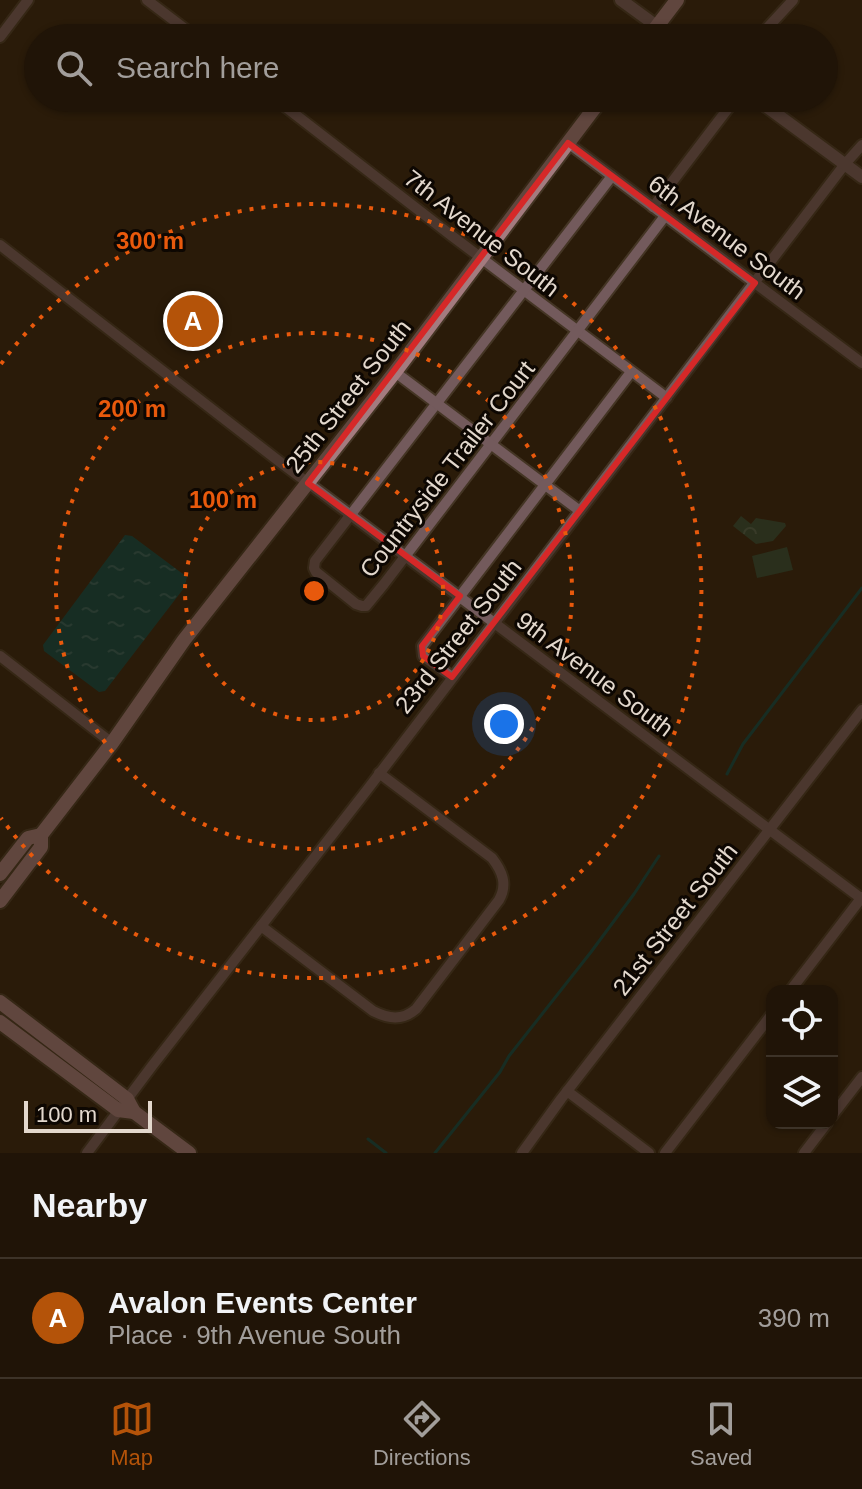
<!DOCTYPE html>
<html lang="en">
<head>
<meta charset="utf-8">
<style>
	body { margin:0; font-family:Arial,sans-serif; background:#2d2115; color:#f1f3f6 }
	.controls { position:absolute; right:24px; bottom:24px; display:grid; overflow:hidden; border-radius:16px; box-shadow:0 2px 6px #0004 }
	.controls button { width:72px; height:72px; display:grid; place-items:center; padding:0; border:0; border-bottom:2px solid #3d3328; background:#201407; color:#f1f3f6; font:40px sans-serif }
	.scale { position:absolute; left:24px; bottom:20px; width:128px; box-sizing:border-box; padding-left:8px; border:4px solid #e3d8cd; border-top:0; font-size:22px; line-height:28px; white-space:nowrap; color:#e3d8cd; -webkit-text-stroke:6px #0d0702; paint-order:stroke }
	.you { position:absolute; left:504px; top:724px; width:28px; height:28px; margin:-20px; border:6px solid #fff; border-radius:50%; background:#1a73e8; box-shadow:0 0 0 12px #1a73e833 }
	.badge { display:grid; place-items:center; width:52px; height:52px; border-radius:50%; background:#b45309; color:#fff; font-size:26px; font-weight:700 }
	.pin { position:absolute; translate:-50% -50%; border:4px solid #fff; box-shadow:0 2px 8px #0006 }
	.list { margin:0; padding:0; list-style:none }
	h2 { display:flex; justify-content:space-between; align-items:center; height:104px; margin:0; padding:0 32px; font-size:34px }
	h2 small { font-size:26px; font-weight:400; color:#a29e9b }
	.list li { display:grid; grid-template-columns:52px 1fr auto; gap:24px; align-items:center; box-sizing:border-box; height:120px; padding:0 32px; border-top:2px solid #3d3328 }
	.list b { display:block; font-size:30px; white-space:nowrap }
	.list p { margin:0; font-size:26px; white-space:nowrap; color:#a29e9b }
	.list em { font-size:26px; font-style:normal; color:#a29e9b }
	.icon { flex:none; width:44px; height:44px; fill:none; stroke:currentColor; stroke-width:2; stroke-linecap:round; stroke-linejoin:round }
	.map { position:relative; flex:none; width:862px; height:1153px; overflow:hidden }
	.search { position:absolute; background:#201407; box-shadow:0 2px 6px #0004; left:24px; right:24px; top:24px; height:88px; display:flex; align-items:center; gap:20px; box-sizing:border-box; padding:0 28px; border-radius:44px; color:#a29e9b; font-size:30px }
	.sheet { height:224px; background:#201407 }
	nav { display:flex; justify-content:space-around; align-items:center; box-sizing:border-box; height:112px; border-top:2px solid #3d3328; background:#201407; font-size:22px; color:#a29e9b }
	nav a { display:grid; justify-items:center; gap:4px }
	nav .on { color:#b45309 }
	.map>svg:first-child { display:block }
	.park { fill:url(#park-crowns) }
	.pitch { fill:#2a4733 }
	.water { fill:url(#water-ripples) }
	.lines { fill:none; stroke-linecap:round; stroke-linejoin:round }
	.stream { stroke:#024444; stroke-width:3 }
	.minor-casing { stroke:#443524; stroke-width:14 }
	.tertiary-casing { stroke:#443524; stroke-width:16 }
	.secondary-casing { stroke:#443524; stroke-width:18 }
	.minor { stroke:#735a5c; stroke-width:10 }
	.tertiary { stroke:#735a5c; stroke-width:12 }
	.secondary { stroke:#a37b7f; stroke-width:14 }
	.marked { fill:none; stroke:#d62828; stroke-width:6; stroke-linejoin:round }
	.ring { fill:none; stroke:#e8590c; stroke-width:4; stroke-dasharray:4 8 }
	.labels { text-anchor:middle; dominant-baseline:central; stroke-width:6; stroke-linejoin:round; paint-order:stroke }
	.street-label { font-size:24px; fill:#e3d8cd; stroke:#0d0702 }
	.centre { fill:#e8590c; stroke:#0d0702; stroke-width:4 }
	.ring-label { font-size:24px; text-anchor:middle; font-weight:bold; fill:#e8590c; stroke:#0d0702; stroke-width:6; stroke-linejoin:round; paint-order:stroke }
</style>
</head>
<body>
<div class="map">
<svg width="862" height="1153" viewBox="0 0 862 1153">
	<defs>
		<pattern id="park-crowns" width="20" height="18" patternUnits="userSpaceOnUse" patternTransform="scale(2)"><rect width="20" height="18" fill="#2a4733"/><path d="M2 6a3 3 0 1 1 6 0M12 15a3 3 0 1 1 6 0" fill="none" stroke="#49614f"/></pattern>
		<pattern id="water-ripples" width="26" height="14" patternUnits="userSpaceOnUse" patternTransform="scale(2)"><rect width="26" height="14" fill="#024444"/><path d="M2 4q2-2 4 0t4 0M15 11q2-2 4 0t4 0" fill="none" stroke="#275e5e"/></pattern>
	</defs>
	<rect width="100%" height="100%" fill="#2a1b09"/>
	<path class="park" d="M741 516 751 524 756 518 785 523 786 526 773 541 756 544 733 526Z"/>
	<path class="pitch" d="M787 547 793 570 757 578 752 556Z"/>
	<path class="water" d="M125 535 132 536 187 577 184 588 105 691 99 692 44 651 43 645Z"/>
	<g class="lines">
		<g class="stream">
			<path d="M727 774 743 744 862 588"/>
			<path d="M368 1139 386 1153"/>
			<path d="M435 1153 500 1072 509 1056 591 952 634 894 659 856"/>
		</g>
		<defs>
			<g id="minor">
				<path d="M147 0 197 38"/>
				<path d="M0 37 28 0"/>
				<path d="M758 38 793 0"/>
				<path d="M274 98 452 236 667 398"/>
				<path d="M568 143 862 363"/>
				<path d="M612 176 315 561 314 568 316 572 356 604 362 606H366L384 584 665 216"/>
				<path d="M653 207 736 98"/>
				<path d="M0 245 280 462 862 899"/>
				<path d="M395 372 580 511"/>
				<path d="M0 656 112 743"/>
				<path d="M452 677 423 656 422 646 631 372"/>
				<path d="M261 926 373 1011C389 1019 402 1021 416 1009L499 900C508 884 502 871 492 858L379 773"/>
				<path d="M790 991 862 897"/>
				<path d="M567 1091 649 1153"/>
				<path d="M832 1116 862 1077"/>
				<path d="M87 1153 152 1066 367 790 845 164 862 145"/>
				<path d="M522 1153 561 1099 862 710"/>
				<path d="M665 1153 772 1014"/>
				<path d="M804 1153 827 1123"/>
			</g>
			<g id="tertiary">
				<path d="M621 0 673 38"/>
				<path d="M755 98 862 177"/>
			</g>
			<g id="secondary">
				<path d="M648 38 677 0"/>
				<path d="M0 874 28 838 41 835"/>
				<path d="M0 901 41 847V835L112 743 184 640 395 372 602 98"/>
				<path d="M0 1002 127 1099 134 1112 189 1153"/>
				<path d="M0 1022 118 1110 134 1112"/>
			</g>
		</defs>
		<use href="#minor" class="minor-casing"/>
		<use href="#tertiary" class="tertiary-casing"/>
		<use href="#secondary" class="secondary-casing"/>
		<use href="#minor" class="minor"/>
		<use href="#tertiary" class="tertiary"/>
		<use href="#secondary" class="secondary"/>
	</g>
	<path d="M0 0H862V1153H0ZM568 143 755 283 452 677 423 656 422 646 460 596 308 483Z" fill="#2a1b09" fill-opacity=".55" fill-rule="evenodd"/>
	<path class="marked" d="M568 143 755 283 452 677 423 656 422 646 460 596 308 483Z"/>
	<g class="ring">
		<circle cx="314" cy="591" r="129"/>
		<circle cx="314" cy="591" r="258"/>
		<path d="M1 364A387 387 0 1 1 1 818"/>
	</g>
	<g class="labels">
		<g class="street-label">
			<text transform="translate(482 233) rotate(38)">7th Avenue South</text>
			<text transform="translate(727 237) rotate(37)">6th Avenue South</text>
			<text transform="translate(348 396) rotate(-52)">25th Street South</text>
			<text transform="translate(447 469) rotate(-52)">Countryside Trailer Court</text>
			<text transform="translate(458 636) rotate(-52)">23rd Street South</text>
			<text transform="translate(595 674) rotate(37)">9th Avenue South</text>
			<text transform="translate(675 919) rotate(-52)">21st Street South</text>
		</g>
	</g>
	<circle cx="314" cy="591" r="12" class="centre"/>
	<g class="ring-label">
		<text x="150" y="249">300 m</text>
		<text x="132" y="417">200 m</text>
		<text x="223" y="508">100 m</text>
	</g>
</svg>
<div class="controls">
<button><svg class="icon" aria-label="locate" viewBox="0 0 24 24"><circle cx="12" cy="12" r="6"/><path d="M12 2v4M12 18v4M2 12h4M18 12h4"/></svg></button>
<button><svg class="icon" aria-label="layers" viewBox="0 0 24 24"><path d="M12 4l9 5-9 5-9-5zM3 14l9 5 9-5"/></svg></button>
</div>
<div class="scale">100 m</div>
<div class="you"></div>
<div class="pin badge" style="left:193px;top:321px">A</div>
<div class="search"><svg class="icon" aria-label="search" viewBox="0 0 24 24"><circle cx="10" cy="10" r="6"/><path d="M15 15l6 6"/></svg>Search here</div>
</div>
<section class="sheet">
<h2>Nearby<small></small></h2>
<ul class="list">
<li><span class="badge">A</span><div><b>Avalon Events Center</b><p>Place · 9th Avenue South</p></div><em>390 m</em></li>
</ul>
</section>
<nav>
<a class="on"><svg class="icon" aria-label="map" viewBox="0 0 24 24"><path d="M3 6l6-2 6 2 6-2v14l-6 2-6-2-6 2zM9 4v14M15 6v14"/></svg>Map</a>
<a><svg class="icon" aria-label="directions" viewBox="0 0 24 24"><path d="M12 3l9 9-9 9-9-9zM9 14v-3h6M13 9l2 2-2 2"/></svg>Directions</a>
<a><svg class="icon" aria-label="saved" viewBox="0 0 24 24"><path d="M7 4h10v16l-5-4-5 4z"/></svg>Saved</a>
</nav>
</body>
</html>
